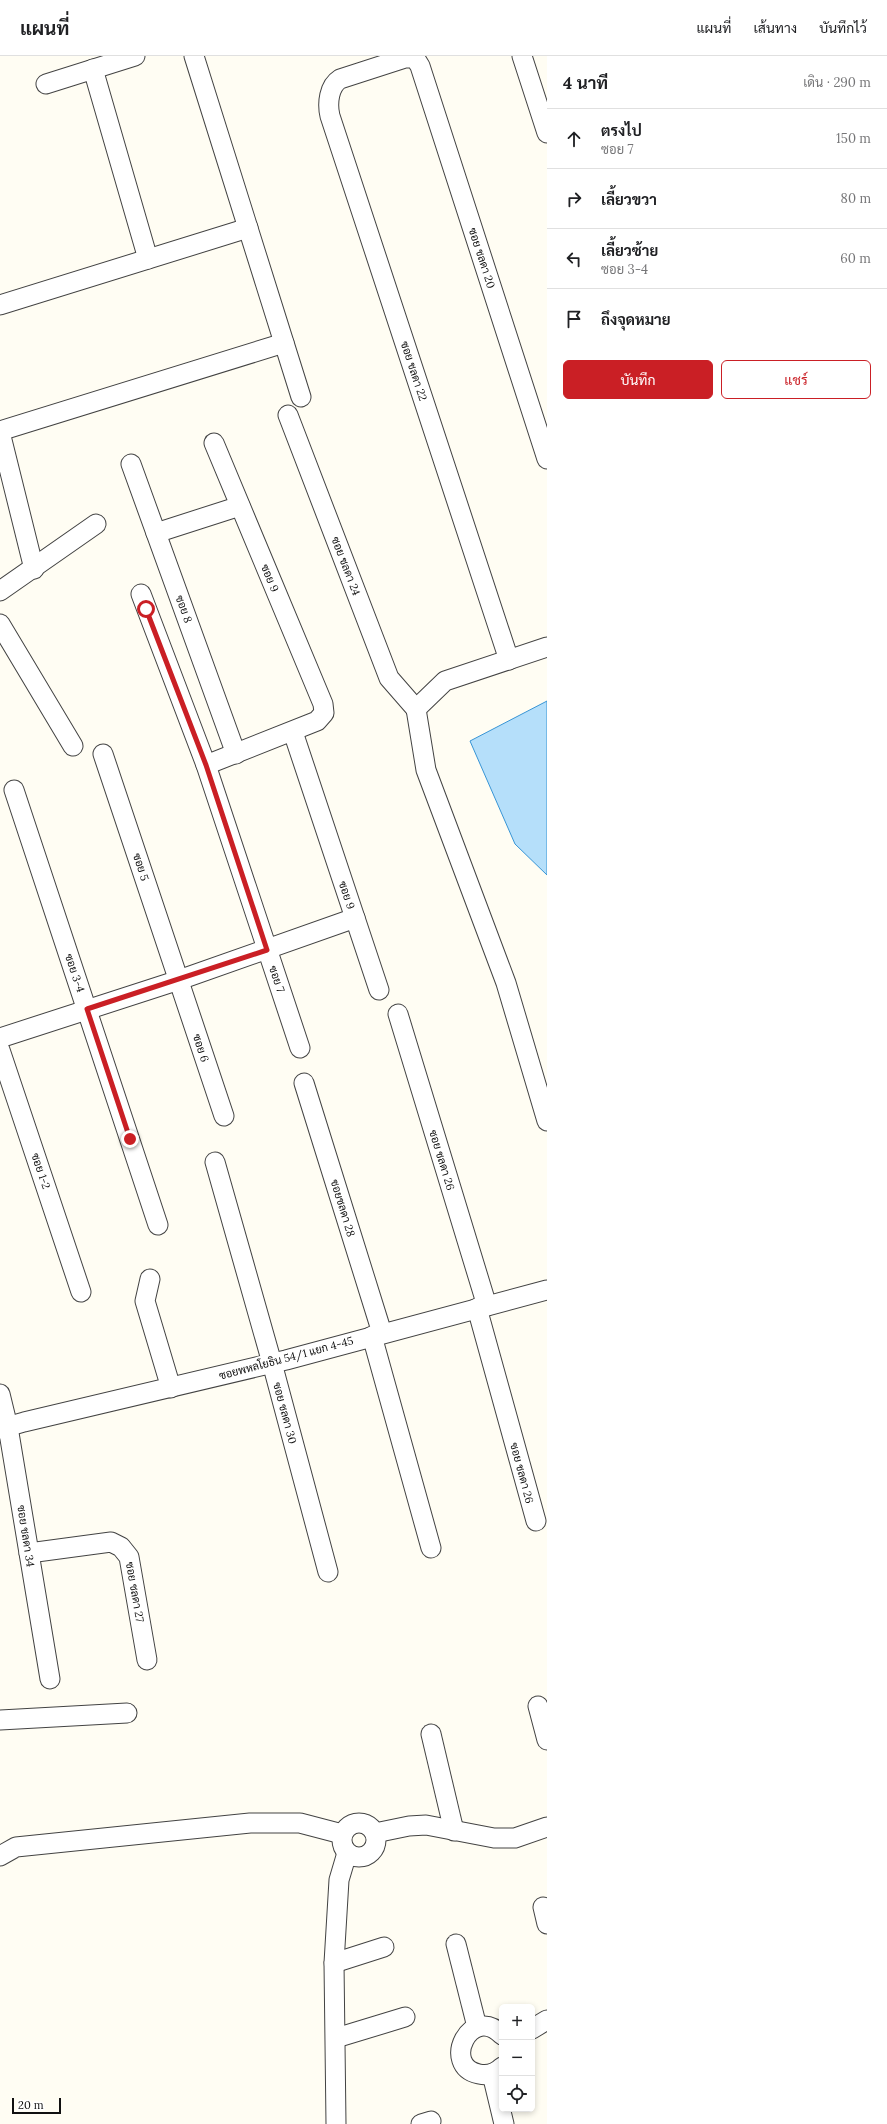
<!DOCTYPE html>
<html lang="th">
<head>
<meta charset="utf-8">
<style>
	body { margin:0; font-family:Lora,Sarabun,serif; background:#f6f6f6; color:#202124 }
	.controls { position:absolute; right:12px; bottom:12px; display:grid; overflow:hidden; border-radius:6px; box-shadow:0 2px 6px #0003 }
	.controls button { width:36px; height:36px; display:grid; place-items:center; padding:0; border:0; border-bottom:1px solid #e0e0e0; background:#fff; color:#202124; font:20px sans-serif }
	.scale { position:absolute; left:12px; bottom:10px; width:49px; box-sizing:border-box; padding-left:4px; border:2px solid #101010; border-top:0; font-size:11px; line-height:14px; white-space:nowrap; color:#101010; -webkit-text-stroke:3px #fff; paint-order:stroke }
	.stop { position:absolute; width:12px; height:12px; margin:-9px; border:3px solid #ca1f25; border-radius:50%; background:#fff }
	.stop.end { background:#ca1f25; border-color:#fff; box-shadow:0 1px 4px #0008 }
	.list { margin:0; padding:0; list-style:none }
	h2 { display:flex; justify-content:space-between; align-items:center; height:52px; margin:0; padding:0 16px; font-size:17px }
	h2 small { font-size:13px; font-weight:400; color:#757577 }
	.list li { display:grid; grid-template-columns:26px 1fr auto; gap:12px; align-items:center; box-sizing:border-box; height:60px; padding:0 16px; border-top:1px solid #e0e0e0 }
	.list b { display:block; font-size:15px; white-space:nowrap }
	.list p { margin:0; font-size:13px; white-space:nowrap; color:#757577 }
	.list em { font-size:13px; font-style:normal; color:#757577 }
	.actions { display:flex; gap:8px; padding:12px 16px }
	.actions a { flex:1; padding:9px 0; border:1px solid #ca1f25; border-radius:6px; text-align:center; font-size:14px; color:#ca1f25 }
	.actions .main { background:#ca1f25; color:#fff }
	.icon { flex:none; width:22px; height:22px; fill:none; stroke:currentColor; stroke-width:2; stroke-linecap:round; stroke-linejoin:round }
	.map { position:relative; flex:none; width:547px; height:2068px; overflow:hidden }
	header { display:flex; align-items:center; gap:24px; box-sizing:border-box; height:56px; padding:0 20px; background:#fff; border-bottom:1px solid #e0e0e0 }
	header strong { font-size:19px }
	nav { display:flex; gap:22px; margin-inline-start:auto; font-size:14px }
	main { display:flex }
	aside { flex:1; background:#fff }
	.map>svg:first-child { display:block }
	.water { fill:#b5dffa; stroke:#3794d5 }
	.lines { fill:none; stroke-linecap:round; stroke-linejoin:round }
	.street-casing { stroke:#434343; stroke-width:21 }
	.street { stroke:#fff; stroke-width:19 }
	.route { stroke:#ca1f25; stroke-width:5 }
	.labels { text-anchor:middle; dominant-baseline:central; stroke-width:4; stroke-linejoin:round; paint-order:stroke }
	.street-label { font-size:11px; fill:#101010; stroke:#fff }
</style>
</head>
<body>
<header>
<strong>แผนที่</strong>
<nav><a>แผนที่</a><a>เส้นทาง</a><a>บันทึกไว้</a></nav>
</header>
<main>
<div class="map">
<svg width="547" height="2068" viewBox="0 0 547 2068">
	<rect width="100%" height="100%" fill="#fffdf3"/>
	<path class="water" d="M547 645V819L515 788 470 685Z"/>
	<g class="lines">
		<defs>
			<g id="street">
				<path d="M194 0 301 341"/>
				<path d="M522 0 547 77"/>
				<path d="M93 13 148 203"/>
				<path d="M46 28 135 0"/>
				<path d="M0 249 248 172"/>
				<path d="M288 359 389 622 416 653"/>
				<path d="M0 375 284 287"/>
				<path d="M0 376 34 513"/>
				<path d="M131 408 236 698"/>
				<path d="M156 477 240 450"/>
				<path d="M0 535 96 468"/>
				<path d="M141 538 206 709 300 992"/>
				<path d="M0 568 73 690"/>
				<path d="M509 604 330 60C327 47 329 30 340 23L405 2H415L420 10 547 403"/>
				<path d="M416 653 426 714 506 927 547 1065"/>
				<path d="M416 653 445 625 547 591"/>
				<path d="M293 676 379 934"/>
				<path d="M103 698 224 1060"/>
				<path d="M206 709 317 665 324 657 323 648 214 387"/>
				<path d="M14 734 158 1169"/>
				<path d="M398 958 487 1250"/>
				<path d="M0 982 179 924 355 862"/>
				<path d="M0 994 81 1236"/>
				<path d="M304 1027 382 1277"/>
				<path d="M215 1106 272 1307 328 1516"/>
				<path d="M150 1223 145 1245 171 1332"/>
				<path d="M477 1252 536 1465"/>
				<path d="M372 1280 431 1492"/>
				<path d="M0 1338 8 1371 50 1623"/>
				<path d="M0 1373 24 1366 286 1304 547 1234"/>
				<path d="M29 1497 111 1486 121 1491 129 1501 147 1604"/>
				<path d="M538 1650 547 1684"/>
				<path d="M0 1664 127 1657"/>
				<path d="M431 1678 454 1775"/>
				<circle cx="359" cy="1784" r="17"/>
				<path d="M375 1777 409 1770 426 1769 494 1782H515L547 1771"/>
				<path d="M0 1800 16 1791 250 1767H300L342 1778"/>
				<path d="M543 1851 547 1868"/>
				<path d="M456 1888 477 1971"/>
				<path d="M334 1907 384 1891"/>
				<path d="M532 1973 547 1964"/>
				<path d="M502 1979C471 1947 440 2010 479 2018 488 2020 496 2017 502 2011"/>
				<path d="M336 1982 405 1961"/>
				<path d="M492 2018 504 2068"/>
				<path d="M336 2068 334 1907 339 1824 347 1797"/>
				<path d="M421 2068 431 2065"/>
			</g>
		</defs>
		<use href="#street" class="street-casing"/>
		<use href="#street" class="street"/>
	</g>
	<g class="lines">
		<path class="route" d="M130 1083 87 953 267 894 206 709 146 553"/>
	</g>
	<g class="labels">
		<g class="street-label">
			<text transform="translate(482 202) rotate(72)">ซอย ชลดา 20</text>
			<text transform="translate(414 315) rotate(72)">ซอย ชลดา 22</text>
			<text transform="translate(346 510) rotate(69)">ซอย ชลดา 24</text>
			<text transform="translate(270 522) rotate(67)">ซอย 9</text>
			<text transform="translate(184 553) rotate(70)">ซอย 8</text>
			<text transform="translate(141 811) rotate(72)">ซอย 5</text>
			<text transform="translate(347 839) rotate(71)">ซอย 9</text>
			<text transform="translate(75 917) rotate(71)">ซอย 3-4</text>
			<text transform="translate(277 923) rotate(71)">ซอย 7</text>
			<text transform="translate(201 992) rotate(72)">ซอย 6</text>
			<text transform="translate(442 1104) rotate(73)">ซอย ชลดา 26</text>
			<text transform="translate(41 1115) rotate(71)">ซอย 1-2</text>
			<text transform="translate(343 1152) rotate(73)">ซอยชลดา 28</text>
			<text transform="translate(286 1302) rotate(-15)">ซอยพหลโยธิน 54/1 แยก 4-45</text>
			<text transform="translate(285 1357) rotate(75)">ซอย ชลดา 30</text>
			<text transform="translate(522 1417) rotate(75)">ซอย ชลดา 26</text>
			<text transform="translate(26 1480) rotate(81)">ซอย ชลดา 34</text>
			<text transform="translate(135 1536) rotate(80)">ซอย ชลดา 27</text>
		</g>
	</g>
</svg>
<div class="controls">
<button>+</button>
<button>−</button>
<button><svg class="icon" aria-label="locate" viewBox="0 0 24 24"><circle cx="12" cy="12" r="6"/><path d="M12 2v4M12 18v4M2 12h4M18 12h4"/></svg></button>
</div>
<div class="scale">20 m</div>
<div class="stop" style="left:146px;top:553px"></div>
<div class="stop end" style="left:130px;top:1083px"></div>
</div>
<aside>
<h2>4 นาที<small>เดิน · 290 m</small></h2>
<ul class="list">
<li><svg class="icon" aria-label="ahead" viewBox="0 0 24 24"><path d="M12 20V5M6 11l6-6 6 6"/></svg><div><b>ตรงไป</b><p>ซอย 7</p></div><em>150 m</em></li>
<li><svg class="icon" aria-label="right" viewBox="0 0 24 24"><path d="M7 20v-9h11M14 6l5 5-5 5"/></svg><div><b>เลี้ยวขวา</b></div><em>80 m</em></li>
<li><svg class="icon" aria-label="left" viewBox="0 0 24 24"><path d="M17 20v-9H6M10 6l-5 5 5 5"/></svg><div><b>เลี้ยวซ้าย</b><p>ซอย 3-4</p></div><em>60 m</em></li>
<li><svg class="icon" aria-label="arrive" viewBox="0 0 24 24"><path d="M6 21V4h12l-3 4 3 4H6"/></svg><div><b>ถึงจุดหมาย</b></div></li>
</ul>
<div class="actions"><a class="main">บันทึก</a><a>แชร์</a></div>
</aside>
</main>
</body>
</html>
